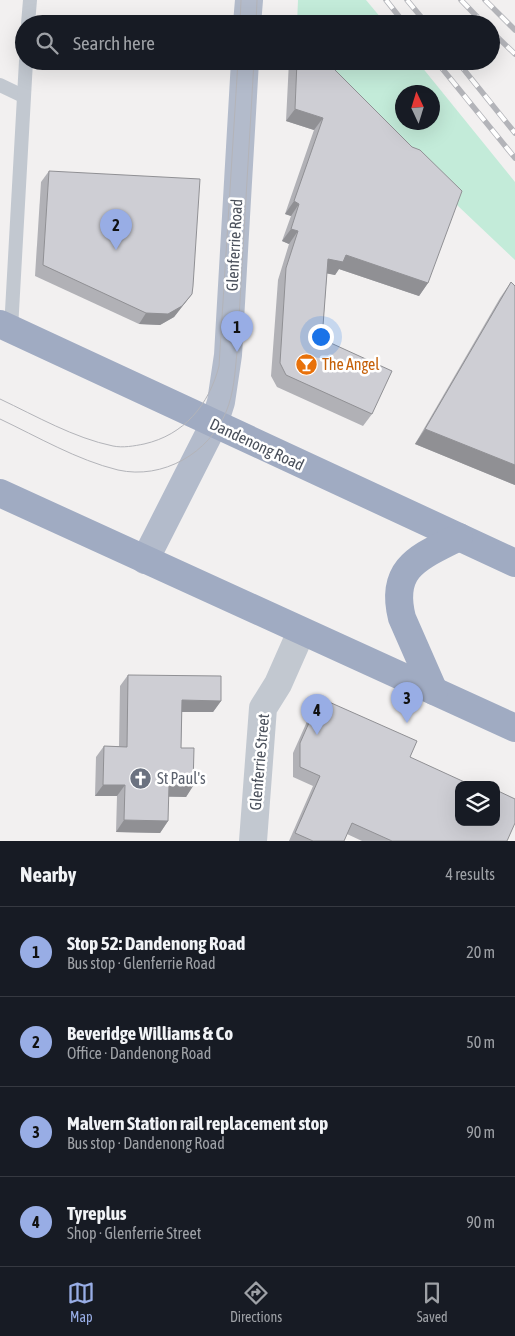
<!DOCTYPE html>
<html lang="en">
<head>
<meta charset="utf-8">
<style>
	body { margin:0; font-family:"Asap Condensed",sans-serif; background:#242831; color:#f1f3f6 }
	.controls { position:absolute; right:15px; bottom:15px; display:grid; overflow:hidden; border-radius:10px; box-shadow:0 5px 20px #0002 }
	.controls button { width:45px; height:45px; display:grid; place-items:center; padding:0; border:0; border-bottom:1px solid #363941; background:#171b24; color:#f1f3f6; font:25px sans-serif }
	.compass { position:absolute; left:395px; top:85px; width:45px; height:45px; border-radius:50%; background:#171b24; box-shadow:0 5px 20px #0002; rotate:356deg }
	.you { position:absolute; left:320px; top:336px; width:18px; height:18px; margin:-12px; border:4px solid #fff; border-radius:50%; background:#1a73e8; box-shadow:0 0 0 8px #1a73e833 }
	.badge { display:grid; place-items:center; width:32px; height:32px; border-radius:50%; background:#98ade5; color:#111; font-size:16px; font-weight:700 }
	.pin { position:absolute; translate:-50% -41px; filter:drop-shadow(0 1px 2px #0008) }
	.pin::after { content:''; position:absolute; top:26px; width:18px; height:15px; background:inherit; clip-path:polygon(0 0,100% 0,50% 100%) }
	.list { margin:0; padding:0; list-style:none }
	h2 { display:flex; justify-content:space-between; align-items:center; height:65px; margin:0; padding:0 20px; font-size:21px }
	h2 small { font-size:16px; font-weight:400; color:#9ea1a6 }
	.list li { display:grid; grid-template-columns:32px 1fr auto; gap:15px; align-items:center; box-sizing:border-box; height:90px; padding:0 20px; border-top:1px solid #363941 }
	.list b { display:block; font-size:19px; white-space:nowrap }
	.list p { margin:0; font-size:16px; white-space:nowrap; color:#9ea1a6 }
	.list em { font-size:16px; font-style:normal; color:#9ea1a6 }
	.icon { flex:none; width:28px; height:28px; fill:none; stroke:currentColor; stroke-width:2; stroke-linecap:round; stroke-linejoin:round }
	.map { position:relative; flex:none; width:515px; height:841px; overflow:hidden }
	.search { position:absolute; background:#171b24; box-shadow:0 5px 20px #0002; left:15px; right:15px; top:15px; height:55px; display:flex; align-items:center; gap:12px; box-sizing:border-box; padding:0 18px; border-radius:28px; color:#9ea1a6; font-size:19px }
	.sheet { height:425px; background:#171b24 }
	nav { display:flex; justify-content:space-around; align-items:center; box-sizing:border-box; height:70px; border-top:1px solid #363941; background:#171b24; font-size:14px; color:#9ea1a6 }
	nav a { display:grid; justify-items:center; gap:2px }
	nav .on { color:#98ade5 }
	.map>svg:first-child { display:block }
	.grass { fill:#c3ebd9; fill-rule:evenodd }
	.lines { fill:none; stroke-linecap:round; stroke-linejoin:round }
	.service { stroke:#c2c8d0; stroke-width:14 }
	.minor { stroke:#c2c8d0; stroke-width:28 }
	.primary { stroke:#b3bbcb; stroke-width:28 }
	.trunk { stroke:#a0abc2; stroke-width:28 }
	.tram { stroke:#b3b4b9; stroke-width:1 }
	.rail-casing { stroke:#b3b4b9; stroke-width:5.5 }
	.rail { stroke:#fff; stroke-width:4; stroke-dasharray:11; stroke-linecap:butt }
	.wall { fill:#b1b1b6 }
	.shaded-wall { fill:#909094 }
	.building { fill:#ceced4; stroke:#909094 }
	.labels { text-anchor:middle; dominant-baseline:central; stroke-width:5; stroke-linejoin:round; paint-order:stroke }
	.street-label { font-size:16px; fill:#4a505b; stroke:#fff }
	.food-label { font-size:16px; fill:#c56008; stroke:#fff; text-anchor:start }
	.worship-label { font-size:16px; fill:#5b616d; stroke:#fff; text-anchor:start }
</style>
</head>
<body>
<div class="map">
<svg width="515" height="841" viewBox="0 0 515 841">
	<rect width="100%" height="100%" fill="#f2f0f0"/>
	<g class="grass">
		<path d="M298 0H366L386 24H297Z"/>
		<path d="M305 61H417L515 182V260ZM402 92H432V122H402Z"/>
	</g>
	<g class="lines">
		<g class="service">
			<path d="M28 24 30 0"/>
			<path d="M0 85 23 96"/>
			<path d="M11 329 26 61"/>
		</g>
		<path class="minor" d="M253 841 263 708 278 684 301 632"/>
		<g class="primary">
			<path d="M247 24 249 0"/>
			<path d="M145 560 214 424 221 402 228 355 245 61"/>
		</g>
		<g class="trunk">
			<path d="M0 324 515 563"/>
			<path d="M0 493 515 728"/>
			<path d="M434 691 402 618C389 567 420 557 459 537"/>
		</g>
		<g class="tram">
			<path d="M240 24 241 0"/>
			<path d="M256 24 257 0"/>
			<path d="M0 399C36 416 74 438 113 446 123 448 134 446 144 444 184 435 209 405 219 366L238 61"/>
			<path d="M0 419C38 437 77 460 118 470 163 480 209 453 226 412 234 393 235 372 237 352L254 61"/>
		</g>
		<defs>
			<g id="rail">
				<path d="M386 0 405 24"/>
				<path d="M407 0 427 24"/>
				<path d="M461 0 484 24"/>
				<path d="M485 0 515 30"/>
				<path d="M491 31 515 54"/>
				<path d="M436 61 515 158"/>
				<path d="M457 61 515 133"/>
			</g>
		</defs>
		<use href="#rail" class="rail-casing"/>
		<use href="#rail" class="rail"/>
	</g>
	<g class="wall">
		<path d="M289 61H326L428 283 419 296 339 269 335 275 327 273 322 339 372 414 363 426 277 387 271 376 278 280 289 244 282 241 291 216 285 214 314 130 286 121Z"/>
		<path d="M49 171 192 294 174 317 160 325 139 324 35 276 41 182Z"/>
		<path d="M511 282 515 485 415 444 500 298Z"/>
		<path d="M128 675 221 701 213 712H182L181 748 193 786 186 797H168V821L160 833 116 832 117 796H95L96 757 104 746H119L120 686Z"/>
		<path d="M320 698 410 757 507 841H362L347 834 344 841H289L313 786 293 777V753L313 708Z"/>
	</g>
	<g class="shaded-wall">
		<path d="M295 109 323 118 314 130 286 121Z"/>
		<path d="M294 201 299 204 291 216 285 214Z"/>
		<path d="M291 229 298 231 289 244 282 241Z"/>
		<path d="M346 255 428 283 419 296 339 269 335 275 319 272 328 259Z"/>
		<path d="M192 294 174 317 160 325 139 324 146 313Z"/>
		<path d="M425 429 515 465V485L415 444Z"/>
		<path d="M182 700 221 701 213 712H174Z"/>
		<path d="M103 785H125L117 796H95Z"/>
		<path d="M169 785 193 786 186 797 161 796Z"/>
		<path d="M124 820 168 821 160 833 116 832Z"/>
	</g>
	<g class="building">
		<path d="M297 61H326L412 147 420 150 462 191 428 283 346 255 343 262 328 259 322 339 392 371 372 414 286 375 280 363 286 268 298 231 291 229 299 204 294 201 323 118 295 109Z"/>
		<path d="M49 171 200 179 193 286 192 294 182 306 168 314 146 313 43 265Z"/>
		<path d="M511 282 515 286V465L425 429Z"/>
		<path d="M128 675 221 676V701L182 700 181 748H194L193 786 169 785 168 821 124 820 125 785H103L104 746 127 747Z"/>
		<path d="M320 698 417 741 410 757 471 785H459V822H496V790L515 799V823L507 841H392L352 823 344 841H313L295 833 320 776 300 767V743Z"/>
	</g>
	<defs>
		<symbol id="bar-disc" viewBox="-11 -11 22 22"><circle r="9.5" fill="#e8710a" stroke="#fff"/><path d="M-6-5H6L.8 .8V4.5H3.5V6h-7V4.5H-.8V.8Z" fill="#fff"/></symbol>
		<symbol id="church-disc" viewBox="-11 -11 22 22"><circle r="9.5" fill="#6b7280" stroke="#fff"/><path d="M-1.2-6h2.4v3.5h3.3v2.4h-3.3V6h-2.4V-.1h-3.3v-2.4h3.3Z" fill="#fff"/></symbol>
	</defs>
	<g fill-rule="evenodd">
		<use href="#bar-disc" x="294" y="352" width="25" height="25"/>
		<use href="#church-disc" x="128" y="766" width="25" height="25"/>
	</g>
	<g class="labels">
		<g class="street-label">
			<text transform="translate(234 245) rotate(-87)">Glenferrie Road</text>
			<text transform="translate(257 444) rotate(25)">Dandenong Road</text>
			<text transform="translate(259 762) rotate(-85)">Glenferrie Street</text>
		</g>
		<g class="food-label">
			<text x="322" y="364">The Angel</text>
		</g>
		<g class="worship-label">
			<text x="157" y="778">St Paul's</text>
		</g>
	</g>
</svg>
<div class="controls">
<button><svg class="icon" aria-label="layers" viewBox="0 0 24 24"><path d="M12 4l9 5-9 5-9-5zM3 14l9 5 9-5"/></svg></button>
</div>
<svg class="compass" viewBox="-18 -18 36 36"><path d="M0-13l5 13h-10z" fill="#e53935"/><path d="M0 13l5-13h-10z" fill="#9ea1a6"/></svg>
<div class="you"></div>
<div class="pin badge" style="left:237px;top:352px">1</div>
<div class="pin badge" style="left:116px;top:250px">2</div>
<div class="pin badge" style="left:407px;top:723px">3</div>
<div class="pin badge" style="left:317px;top:735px">4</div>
<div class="search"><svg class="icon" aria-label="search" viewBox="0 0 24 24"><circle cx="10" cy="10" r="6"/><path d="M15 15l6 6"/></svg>Search here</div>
</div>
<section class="sheet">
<h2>Nearby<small>4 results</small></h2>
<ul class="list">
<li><span class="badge">1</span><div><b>Stop 52: Dandenong Road</b><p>Bus stop · Glenferrie Road</p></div><em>20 m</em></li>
<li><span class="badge">2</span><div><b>Beveridge Williams &amp; Co</b><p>Office · Dandenong Road</p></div><em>50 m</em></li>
<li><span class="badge">3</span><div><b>Malvern Station rail replacement stop</b><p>Bus stop · Dandenong Road</p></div><em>90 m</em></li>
<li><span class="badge">4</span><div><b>Tyreplus</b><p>Shop · Glenferrie Street</p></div><em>90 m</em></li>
</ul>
</section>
<nav>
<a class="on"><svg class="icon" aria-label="map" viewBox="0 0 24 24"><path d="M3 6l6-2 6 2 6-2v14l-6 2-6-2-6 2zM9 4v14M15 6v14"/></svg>Map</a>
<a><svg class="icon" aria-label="directions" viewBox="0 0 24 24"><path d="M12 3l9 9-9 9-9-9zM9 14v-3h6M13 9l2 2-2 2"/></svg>Directions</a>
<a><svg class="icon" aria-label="saved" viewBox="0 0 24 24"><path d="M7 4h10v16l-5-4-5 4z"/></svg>Saved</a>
</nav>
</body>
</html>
